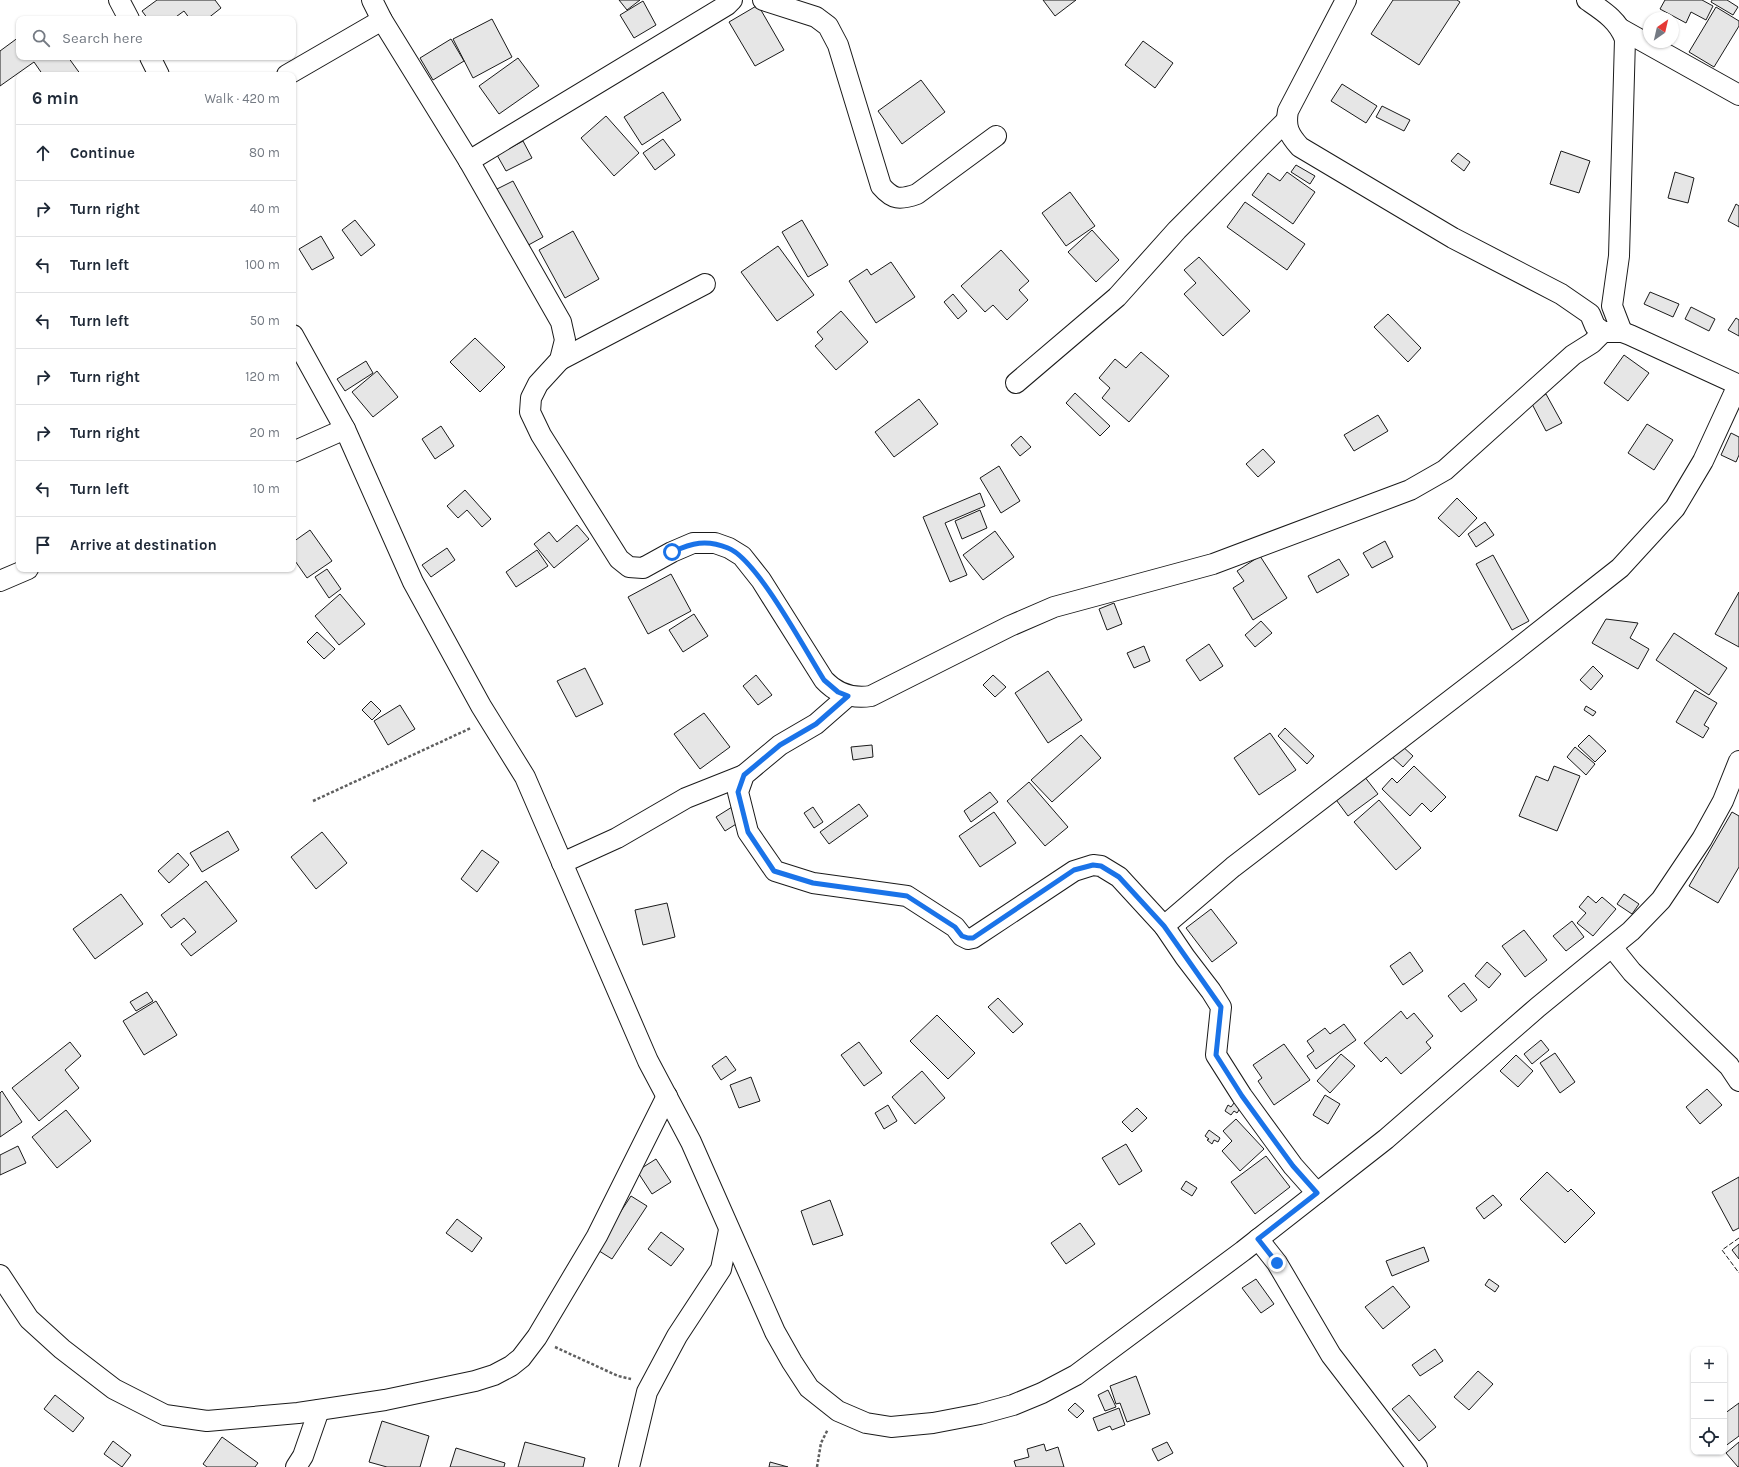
<!DOCTYPE html>
<html lang="en">
<head>
<meta charset="utf-8">
<style>
	body { margin:0; font-family:Karla,sans-serif; background:#f2f2f3; color:#1f2937 }
	.controls { position:absolute; right:12px; bottom:12px; display:grid; overflow:hidden; border-radius:8px; box-shadow:0 1px 3px #0004 }
	.controls button { width:36px; height:36px; display:grid; place-items:center; padding:0; border:0; border-bottom:1px solid #e0e1e3; background:#fff; color:#1f2937; font:20px sans-serif }
	.compass { position:absolute; left:1643px; top:12px; width:36px; height:36px; border-radius:50%; background:#fff; box-shadow:0 1px 3px #0004; rotate:34deg }
	.stop { position:absolute; width:12px; height:12px; margin:-9px; border:3px solid #1a73e8; border-radius:50%; background:#fff }
	.stop.end { background:#1a73e8; border-color:#fff; box-shadow:0 1px 4px #0008 }
	.list { margin:0; padding:0; list-style:none }
	h2 { display:flex; justify-content:space-between; align-items:center; height:52px; margin:0; padding:0 16px; font-size:17px }
	h2 small { font-size:13px; font-weight:400; color:#747a83 }
	.list li { display:grid; grid-template-columns:26px 1fr auto; gap:12px; align-items:center; box-sizing:border-box; height:56px; padding:0 16px; border-top:1px solid #e0e1e3 }
	.list b { display:block; font-size:15px; white-space:nowrap }
	.list em { font-size:13px; font-style:normal; color:#747a83 }
	.icon { flex:none; width:22px; height:22px; fill:none; stroke:currentColor; stroke-width:2; stroke-linecap:round; stroke-linejoin:round }
	.map { position:relative; flex:none; width:1739px; height:1467px; overflow:hidden }
	.search { position:absolute; background:#fff; box-shadow:0 1px 3px #0004; left:16px; top:16px; width:280px; height:44px; display:flex; align-items:center; gap:10px; box-sizing:border-box; padding:0 14px; border-radius:8px; color:#747a83; font-size:15px }
	.panel { position:absolute; background:#fff; box-shadow:0 1px 3px #0004; left:16px; top:72px; width:280px; height:500px; border-radius:8px }
	.map>svg:first-child { display:block }
	.building { fill:#e6e6e6; stroke:#1a1a1a }
	.lines { fill:none; stroke-linecap:round; stroke-linejoin:round }
	.street-casing { stroke:#1a1a1a; stroke-width:22 }
	.path { stroke:#5f5f5f; stroke-width:2.5; stroke-dasharray:3 2; stroke-linecap:butt }
	.street { stroke:#fff; stroke-width:20 }
	.fence { stroke:#1a1a1a; stroke-width:1; stroke-dasharray:5 2; stroke-linecap:butt }
	.route { stroke:#1a73e8; stroke-width:5 }
</style>
</head>
<body>
<div class="map">
<svg width="1739" height="1467" viewBox="0 0 1739 1467">
	<rect width="100%" height="100%" fill="#fff"/>
	<g class="building">
		<path d="M157 0H215L221 8 207 19H190L184 11 173 19H148L142 11Z"/>
		<path d="M619 0H640L627 10Z"/>
		<path d="M1043 0H1076L1055 16Z"/>
		<path d="M1393 0H1457L1460 2 1419 65 1371 34Z"/>
		<path d="M1665 0H1702L1713 6 1706 20 1691 12 1686 23 1660 9Z"/>
		<path d="M1712 0H1727L1738 7 1733 15 1711 2Z"/>
		<path d="M643 1 656 25 634 38 620 15Z"/>
		<path d="M758 5 784 50 755 66 729 22Z"/>
		<path d="M1716 7 1739 21V26L1714 67 1689 52Z"/>
		<path d="M492 19 512 57 473 78 453 39Z"/>
		<path d="M19 37V57H68L81 75H43L34 62 0 86V51Z"/>
		<path d="M451 39 464 61 433 80 420 58Z"/>
		<path d="M1143 41 1173 63 1155 88 1125 65Z"/>
		<path d="M518 58 539 86 499 114 479 86Z"/>
		<path d="M921 80 945 112 902 144 878 111Z"/>
		<path d="M1342 84 1377 106 1366 123 1331 101Z"/>
		<path d="M663 92 681 120 642 145 624 117Z"/>
		<path d="M1382 106 1410 120 1404 131 1376 117Z"/>
		<path d="M606 116 639 153 614 176 581 138Z"/>
		<path d="M663 139 675 155 655 170 643 153Z"/>
		<path d="M523 141 532 158 506 171 497 155Z"/>
		<path d="M1561 151 1590 161 1579 193 1550 184Z"/>
		<path d="M1458 153 1470 162 1464 171 1451 161Z"/>
		<path d="M1296 165 1315 176 1310 184 1291 172Z"/>
		<path d="M1287 172 1315 192 1293 224 1252 195 1268 173 1280 181Z"/>
		<path d="M1675 172 1694 178 1688 203 1668 198Z"/>
		<path d="M513 181 543 237 523 248 493 191Z"/>
		<path d="M1070 192 1095 226 1066 246 1042 213Z"/>
		<path d="M1245 202 1305 244 1287 270 1227 227Z"/>
		<path d="M1736 204 1739 206V227L1728 221Z"/>
		<path d="M355 220 375 245 361 256 342 230Z"/>
		<path d="M802 220 828 265 808 277 782 232Z"/>
		<path d="M1092 230 1119 260 1096 282 1068 252Z"/>
		<path d="M573 231 599 279 565 298 539 250Z"/>
		<path d="M321 236 334 258 312 270 299 249Z"/>
		<path d="M778 246 814 295 777 321 741 272Z"/>
		<path d="M1001 250 1029 281 1019 290 1028 300 1007 320 993 305 985 312 961 286Z"/>
		<path d="M1199 257 1250 311 1223 336 1184 294 1196 283 1184 270Z"/>
		<path d="M891 262 915 297 876 323 849 281 867 269 871 275Z"/>
		<path d="M1650 292 1679 304 1673 317 1644 304Z"/>
		<path d="M953 294 967 311 958 319 944 302Z"/>
		<path d="M1691 307 1715 319 1709 331 1685 319Z"/>
		<path d="M841 311 868 342 836 370 815 346 823 339 817 332Z"/>
		<path d="M1388 314 1421 348 1408 362 1374 327Z"/>
		<path d="M1736 318 1739 320V336L1728 330Z"/>
		<path d="M475 338 505 367 480 392 450 362Z"/>
		<path d="M1141 352 1169 376 1129 422 1102 398 1110 388 1099 378 1115 359 1126 368Z"/>
		<path d="M1624 355 1649 373 1628 401 1604 383Z"/>
		<path d="M366 361 373 373 345 391 337 379Z"/>
		<path d="M377 371 398 397 373 417 352 392Z"/>
		<path d="M1075 393 1110 426 1100 436 1066 403Z"/>
		<path d="M1546 394 1562 423 1546 431 1531 402Z"/>
		<path d="M919 399 938 424 894 457 875 432Z"/>
		<path d="M1378 415 1388 431 1354 451 1344 435Z"/>
		<path d="M1647 424 1673 440 1654 470 1628 453Z"/>
		<path d="M441 426 454 446 435 459 422 439Z"/>
		<path d="M1731 433 1739 437V455L1736 462 1721 455Z"/>
		<path d="M1021 436 1031 447 1020 456 1011 445Z"/>
		<path d="M1263 449 1275 462 1258 477 1246 464Z"/>
		<path d="M999 466 1020 501 1001 513 980 478Z"/>
		<path d="M465 490 491 519 482 527 467 510 458 518 447 506Z"/>
		<path d="M980 493 985 506 945 523 967 575 950 582 923 517Z"/>
		<path d="M1457 498 1477 518 1459 537 1438 518Z"/>
		<path d="M980 510 987 528 962 539 955 521Z"/>
		<path d="M1485 522 1494 535 1476 547 1468 534Z"/>
		<path d="M577 525 589 539 554 568 534 544 549 532 557 542Z"/>
		<path d="M310 530 332 561 307 578 293 558V542Z"/>
		<path d="M995 531 1014 557 983 580 963 555Z"/>
		<path d="M1385 541 1393 557 1372 568 1363 553Z"/>
		<path d="M447 548 455 560 431 577 422 565Z"/>
		<path d="M537 550 548 566 516 587 506 572Z"/>
		<path d="M1493 555 1529 621 1512 630 1476 564Z"/>
		<path d="M1260 556 1287 598 1253 620 1233 588 1244 581 1237 571Z"/>
		<path d="M1339 559 1349 575 1317 593 1308 576Z"/>
		<path d="M327 569 341 589 329 598 315 577Z"/>
		<path d="M671 574 691 611 648 634 628 597Z"/>
		<path d="M1739 592V647L1715 634Z"/>
		<path d="M340 594 365 624 339 645 315 616Z"/>
		<path d="M1114 603 1122 624 1107 630 1099 609Z"/>
		<path d="M694 614 708 636 683 652 669 630Z"/>
		<path d="M1606 619 1638 623 1630 638 1649 649 1638 669 1592 643Z"/>
		<path d="M1261 621 1272 633 1255 647 1245 635Z"/>
		<path d="M317 632 335 649 324 659 307 642Z"/>
		<path d="M1674 633 1727 668 1709 695 1656 660Z"/>
		<path d="M1209 644 1223 666 1200 681 1186 660Z"/>
		<path d="M1144 646 1150 661 1134 668 1127 653Z"/>
		<path d="M1593 666 1603 676 1591 690 1580 680Z"/>
		<path d="M585 668 603 704 576 717 557 681Z"/>
		<path d="M1048 671 1082 720 1048 743 1015 693Z"/>
		<path d="M756 675 772 695 758 705 743 686Z"/>
		<path d="M993 675 1006 687 995 697 983 685Z"/>
		<path d="M1695 690 1717 703 1704 725 1709 728 1703 738 1676 722Z"/>
		<path d="M371 701 381 711 372 720 362 710Z"/>
		<path d="M400 705 415 729 388 745 374 721Z"/>
		<path d="M1586 706 1596 712 1593 716 1584 710Z"/>
		<path d="M704 713 730 747 700 769 674 734Z"/>
		<path d="M1285 728 1314 756 1307 764 1278 736Z"/>
		<path d="M1270 733 1296 770 1259 795 1234 758Z"/>
		<path d="M1081 735 1101 758 1052 802 1031 780Z"/>
		<path d="M1589 735 1606 751 1595 762 1578 746Z"/>
		<path d="M872 745 873 757 853 760 851 747Z"/>
		<path d="M1401 745 1413 756 1403 767 1391 756Z"/>
		<path d="M1575 747 1595 764 1586 775 1567 757Z"/>
		<path d="M1414 766 1446 797 1431 812 1422 803 1410 816 1382 789 1392 778 1397 783Z"/>
		<path d="M1554 766 1580 776 1557 831 1519 816 1536 776 1548 781Z"/>
		<path d="M1364 776 1378 794 1348 816 1334 797Z"/>
		<path d="M1029 782 1068 827 1045 846 1007 801Z"/>
		<path d="M990 792 998 802 971 822 964 811Z"/>
		<path d="M1379 800 1421 848 1396 870 1354 822Z"/>
		<path d="M859 804 868 816 829 844 820 832Z"/>
		<path d="M732 807 741 821 725 831 716 817Z"/>
		<path d="M813 807 823 822 814 828 804 813Z"/>
		<path d="M994 812 1016 843 980 867 959 836Z"/>
		<path d="M1732 812 1739 816V867L1718 903 1689 886Z"/>
		<path d="M228 831 239 850 202 872 190 853Z"/>
		<path d="M322 832 347 863 316 889 291 857Z"/>
		<path d="M482 850 499 862 477 892 461 879Z"/>
		<path d="M178 853 189 865 169 883 158 871Z"/>
		<path d="M206 881 237 921 191 956 181 944 196 932 184 918 171 928 161 915Z"/>
		<path d="M121 894 143 924 95 959 73 929Z"/>
		<path d="M1624 894 1639 904 1632 914 1617 904Z"/>
		<path d="M1588 896 1596 903 1602 897 1616 909 1593 936 1577 923 1586 913 1579 907Z"/>
		<path d="M667 903 675 937 643 945 635 910Z"/>
		<path d="M1211 909 1237 943 1212 962 1186 928Z"/>
		<path d="M1572 921 1584 937 1566 951 1553 936Z"/>
		<path d="M1524 930 1547 960 1525 977 1502 946Z"/>
		<path d="M1410 952 1423 971 1403 985 1390 966Z"/>
		<path d="M1487 962 1501 974 1489 988 1475 976Z"/>
		<path d="M1464 983 1477 1000 1461 1012 1448 996Z"/>
		<path d="M147 992 153 1001 136 1011 130 1002Z"/>
		<path d="M998 998 1023 1024 1013 1033 988 1007Z"/>
		<path d="M156 1001 177 1035 144 1055 123 1021Z"/>
		<path d="M1401 1011 1407 1019 1414 1013 1433 1036 1426 1042 1431 1048 1401 1074 1386 1057 1381 1062 1364 1043Z"/>
		<path d="M937 1015 975 1053 948 1079 910 1041Z"/>
		<path d="M1344 1024 1356 1040 1316 1069 1307 1056 1314 1051 1307 1041 1325 1028 1330 1034Z"/>
		<path d="M1541 1040 1549 1050 1532 1064 1524 1054Z"/>
		<path d="M70 1042 81 1056 65 1070 79 1088 39 1121 12 1088Z"/>
		<path d="M859 1042 882 1073 864 1086 841 1055Z"/>
		<path d="M1284 1044 1310 1080 1274 1105 1258 1081 1262 1078 1253 1065Z"/>
		<path d="M1555 1053 1575 1082 1560 1093 1540 1063Z"/>
		<path d="M1341 1054 1355 1066 1330 1093 1317 1081Z"/>
		<path d="M1516 1055 1533 1071 1518 1087 1500 1071Z"/>
		<path d="M726 1056 736 1070 721 1080 712 1066Z"/>
		<path d="M922 1071 945 1098 915 1124 892 1097Z"/>
		<path d="M751 1077 760 1101 739 1108 730 1085Z"/>
		<path d="M1707 1089 1722 1105 1700 1124 1686 1107Z"/>
		<path d="M2 1091 22 1122 0 1137V1093Z"/>
		<path d="M1325 1095 1340 1104 1328 1124 1313 1115Z"/>
		<path d="M1234 1103 1241 1107 1237 1113 1234 1111 1231 1115 1225 1111 1228 1105 1231 1107Z"/>
		<path d="M888 1105 897 1121 884 1129 875 1113Z"/>
		<path d="M1137 1108 1147 1118 1132 1132 1122 1122Z"/>
		<path d="M66 1110 91 1141 57 1168 32 1137Z"/>
		<path d="M1236 1119 1264 1149 1240 1171 1222 1151 1232 1141 1223 1131Z"/>
		<path d="M1209 1130 1220 1138 1218 1142 1214 1140 1212 1144 1207 1140 1209 1139 1205 1136Z"/>
		<path d="M1126 1144 1142 1171 1119 1185 1102 1158Z"/>
		<path d="M18 1146 26 1163 0 1175V1155Z"/>
		<path d="M1266 1156 1290 1187 1255 1214 1231 1182Z"/>
		<path d="M656 1159 671 1182 652 1194 637 1171Z"/>
		<path d="M1547 1172 1568 1192 1571 1189 1595 1213 1565 1243 1520 1199Z"/>
		<path d="M1739 1177V1228L1733 1231 1712 1192Z"/>
		<path d="M1186 1181 1197 1188 1192 1196 1181 1189Z"/>
		<path d="M1493 1195 1502 1205 1484 1219 1476 1208Z"/>
		<path d="M631 1196 647 1206 612 1259 596 1249Z"/>
		<path d="M830 1200 843 1235 813 1245 801 1211Z"/>
		<path d="M457 1219 482 1238 472 1252 446 1233Z"/>
		<path d="M1080 1223 1095 1244 1066 1264 1051 1243Z"/>
		<path d="M661 1232 684 1249 671 1266 648 1249Z"/>
		<path d="M1739 1244V1259L1732 1250Z"/>
		<path d="M1424 1247 1429 1261 1392 1276 1386 1261Z"/>
		<path d="M1256 1279 1274 1304 1261 1313 1242 1288Z"/>
		<path d="M1489 1279 1499 1286 1495 1292 1485 1285Z"/>
		<path d="M1393 1286 1410 1307 1383 1329 1365 1307Z"/>
		<path d="M1435 1349 1443 1361 1420 1376 1412 1365Z"/>
		<path d="M1478 1371 1493 1384 1469 1410 1454 1397Z"/>
		<path d="M1136 1376 1150 1414 1127 1422 1120 1403 1116 1404 1110 1386Z"/>
		<path d="M1108 1390 1116 1407 1105 1411 1098 1395Z"/>
		<path d="M55 1395 84 1418 73 1432 44 1409Z"/>
		<path d="M1409 1395 1436 1427 1419 1441 1392 1409Z"/>
		<path d="M1075 1403 1084 1411 1077 1418 1068 1410Z"/>
		<path d="M1739 1403V1436L1724 1447V1414Z"/>
		<path d="M1119 1408 1125 1425 1112 1430 1110 1426 1098 1431 1093 1418Z"/>
		<path d="M382 1421 429 1436 420 1467H387L369 1462Z"/>
		<path d="M222 1437 258 1463 255 1467H207L203 1464Z"/>
		<path d="M113 1441 131 1455 122 1467 104 1454Z"/>
		<path d="M525 1442 585 1458 583 1467H518Z"/>
		<path d="M1167 1442 1173 1453 1158 1461 1152 1449Z"/>
		<path d="M1739 1442V1467H1738L1726 1453Z"/>
		<path d="M1044 1444 1046 1451 1058 1447 1064 1467H1016L1014 1461 1029 1457 1027 1449Z"/>
		<path d="M456 1448 505 1463 504 1467H450Z"/>
		<path d="M770 1462 788 1467H769Z"/>
	</g>
	<g class="lines">
		<defs>
			<g id="street">
				<path d="M119 0 129 19"/>
				<path d="M372 0 382 20 469 161 561 322 565 340 560 360 538 384 531 398 530 412 541 435 619 559 629 567 643 568 672 552 693 543H715L729 548 742 556 761 580 824 680C837 694 852 699 871 696L1010 626 1054 607 1213 564 1410 490 1445 470 1573 355 1592 343 1603 332H1622L1630 335 1739 385"/>
				<path d="M763 0 816 17 828 26 838 45 881 186C893 200 900 200 917 194L996 136"/>
				<path d="M1346 0 1288 111C1285 127 1289 135 1300 147L1453 238 1561 294 1590 314 1595 326 1603 332"/>
				<path d="M1587 0C1603 11 1618 20 1625 39L1619 256 1612 306 1622 332"/>
				<path d="M1621 29 1739 95"/>
				<path d="M150 57 159 75"/>
				<path d="M287 75 382 20"/>
				<path d="M469 161 727 5 732 0"/>
				<path d="M293 335 345 429 413 582 481 706 525 777 648 1061 691 1142 775 1332 792 1362 809 1388 838 1411 866 1423 891 1427 933 1423 980 1414 1013 1405 1042 1393 1076 1375 1243 1251 1386 1139 1538 1007 1631 931 1661 900 1702 839 1723 801 1739 761"/>
				<path d="M560 360 705 284"/>
				<path d="M1016 383 1117 297 1177 230 1286 121"/>
				<path d="M293 452 345 429"/>
				<path d="M0 581 28 569"/>
				<path d="M848 696 816 724 780 745 744 775 738 792 748 832 775 871 813 883 907 896 955 927 962 936 968 939 973 938 1074 871 1093 865 1101 866 1119 877 1164 926 1185 957 1211 991 1221 1007 1216 1055 1242 1096 1293 1166 1317 1193"/>
				<path d="M562 863 617 838 686 798 744 775"/>
				<path d="M1164 926 1233 867 1512 653 1620 568 1675 508 1703 461 1738 385"/>
				<path d="M1612 947 1632 972 1729 1066 1739 1081"/>
				<path d="M1258 1239 1277 1263 1331 1355 1417 1467"/>
				<path d="M0 1275 29 1319 62 1349 114 1389 165 1415 207 1421 298 1413 385 1400 475 1381 494 1375 511 1366 521 1358 537 1337 597 1236 667 1096"/>
				<path d="M296 1467 303 1456 319 1410"/>
				<path d="M629 1467 647 1392 677 1336 721 1269 729 1230"/>
			</g>
		</defs>
		<use href="#street" class="street-casing"/>
		<g class="path">
			<path d="M313 801 471 728"/>
			<path d="M555 1347 618 1376 631 1379"/>
			<path d="M817 1467 821 1443 828 1429"/>
		</g>
		<use href="#street" class="street"/>
		<path class="fence" d="M1739 1238 1722 1250 1739 1273"/>
	</g>
	<g class="lines">
		<path class="route" d="M672 552C692 543 706 539 728 548 757 559 805 650 824 680L838 692 848 696 816 724 780 745 744 775 738 792 748 832 774 871 813 883 907 896 955 927 962 936 968 938H973L1074 870 1093 865 1101 866 1119 877 1164 926 1221 1007 1216 1055 1242 1096 1293 1166 1317 1193 1258 1239 1277 1263"/>
	</g>
</svg>
<div class="controls">
<button>+</button>
<button>−</button>
<button><svg class="icon" aria-label="locate" viewBox="0 0 24 24"><circle cx="12" cy="12" r="6"/><path d="M12 2v4M12 18v4M2 12h4M18 12h4"/></svg></button>
</div>
<svg class="compass" viewBox="-18 -18 36 36"><path d="M0-13l5 13h-10z" fill="#e53935"/><path d="M0 13l5-13h-10z" fill="#747a83"/></svg>
<div class="stop" style="left:672px;top:552px"></div>
<div class="stop end" style="left:1277px;top:1263px"></div>
<div class="search"><svg class="icon" aria-label="search" viewBox="0 0 24 24"><circle cx="10" cy="10" r="6"/><path d="M15 15l6 6"/></svg>Search here</div>
<section class="panel">
<h2>6 min<small>Walk · 420 m</small></h2>
<ul class="list">
<li><svg class="icon" aria-label="ahead" viewBox="0 0 24 24"><path d="M12 20V5M6 11l6-6 6 6"/></svg><div><b>Continue</b></div><em>80 m</em></li>
<li><svg class="icon" aria-label="right" viewBox="0 0 24 24"><path d="M7 20v-9h11M14 6l5 5-5 5"/></svg><div><b>Turn right</b></div><em>40 m</em></li>
<li><svg class="icon" aria-label="left" viewBox="0 0 24 24"><path d="M17 20v-9H6M10 6l-5 5 5 5"/></svg><div><b>Turn left</b></div><em>100 m</em></li>
<li><svg class="icon" aria-label="left" viewBox="0 0 24 24"><path d="M17 20v-9H6M10 6l-5 5 5 5"/></svg><div><b>Turn left</b></div><em>50 m</em></li>
<li><svg class="icon" aria-label="right" viewBox="0 0 24 24"><path d="M7 20v-9h11M14 6l5 5-5 5"/></svg><div><b>Turn right</b></div><em>120 m</em></li>
<li><svg class="icon" aria-label="right" viewBox="0 0 24 24"><path d="M7 20v-9h11M14 6l5 5-5 5"/></svg><div><b>Turn right</b></div><em>20 m</em></li>
<li><svg class="icon" aria-label="left" viewBox="0 0 24 24"><path d="M17 20v-9H6M10 6l-5 5 5 5"/></svg><div><b>Turn left</b></div><em>10 m</em></li>
<li><svg class="icon" aria-label="arrive" viewBox="0 0 24 24"><path d="M6 21V4h12l-3 4 3 4H6"/></svg><div><b>Arrive at destination</b></div></li>
</ul>
</section>
</div>
</body>
</html>
